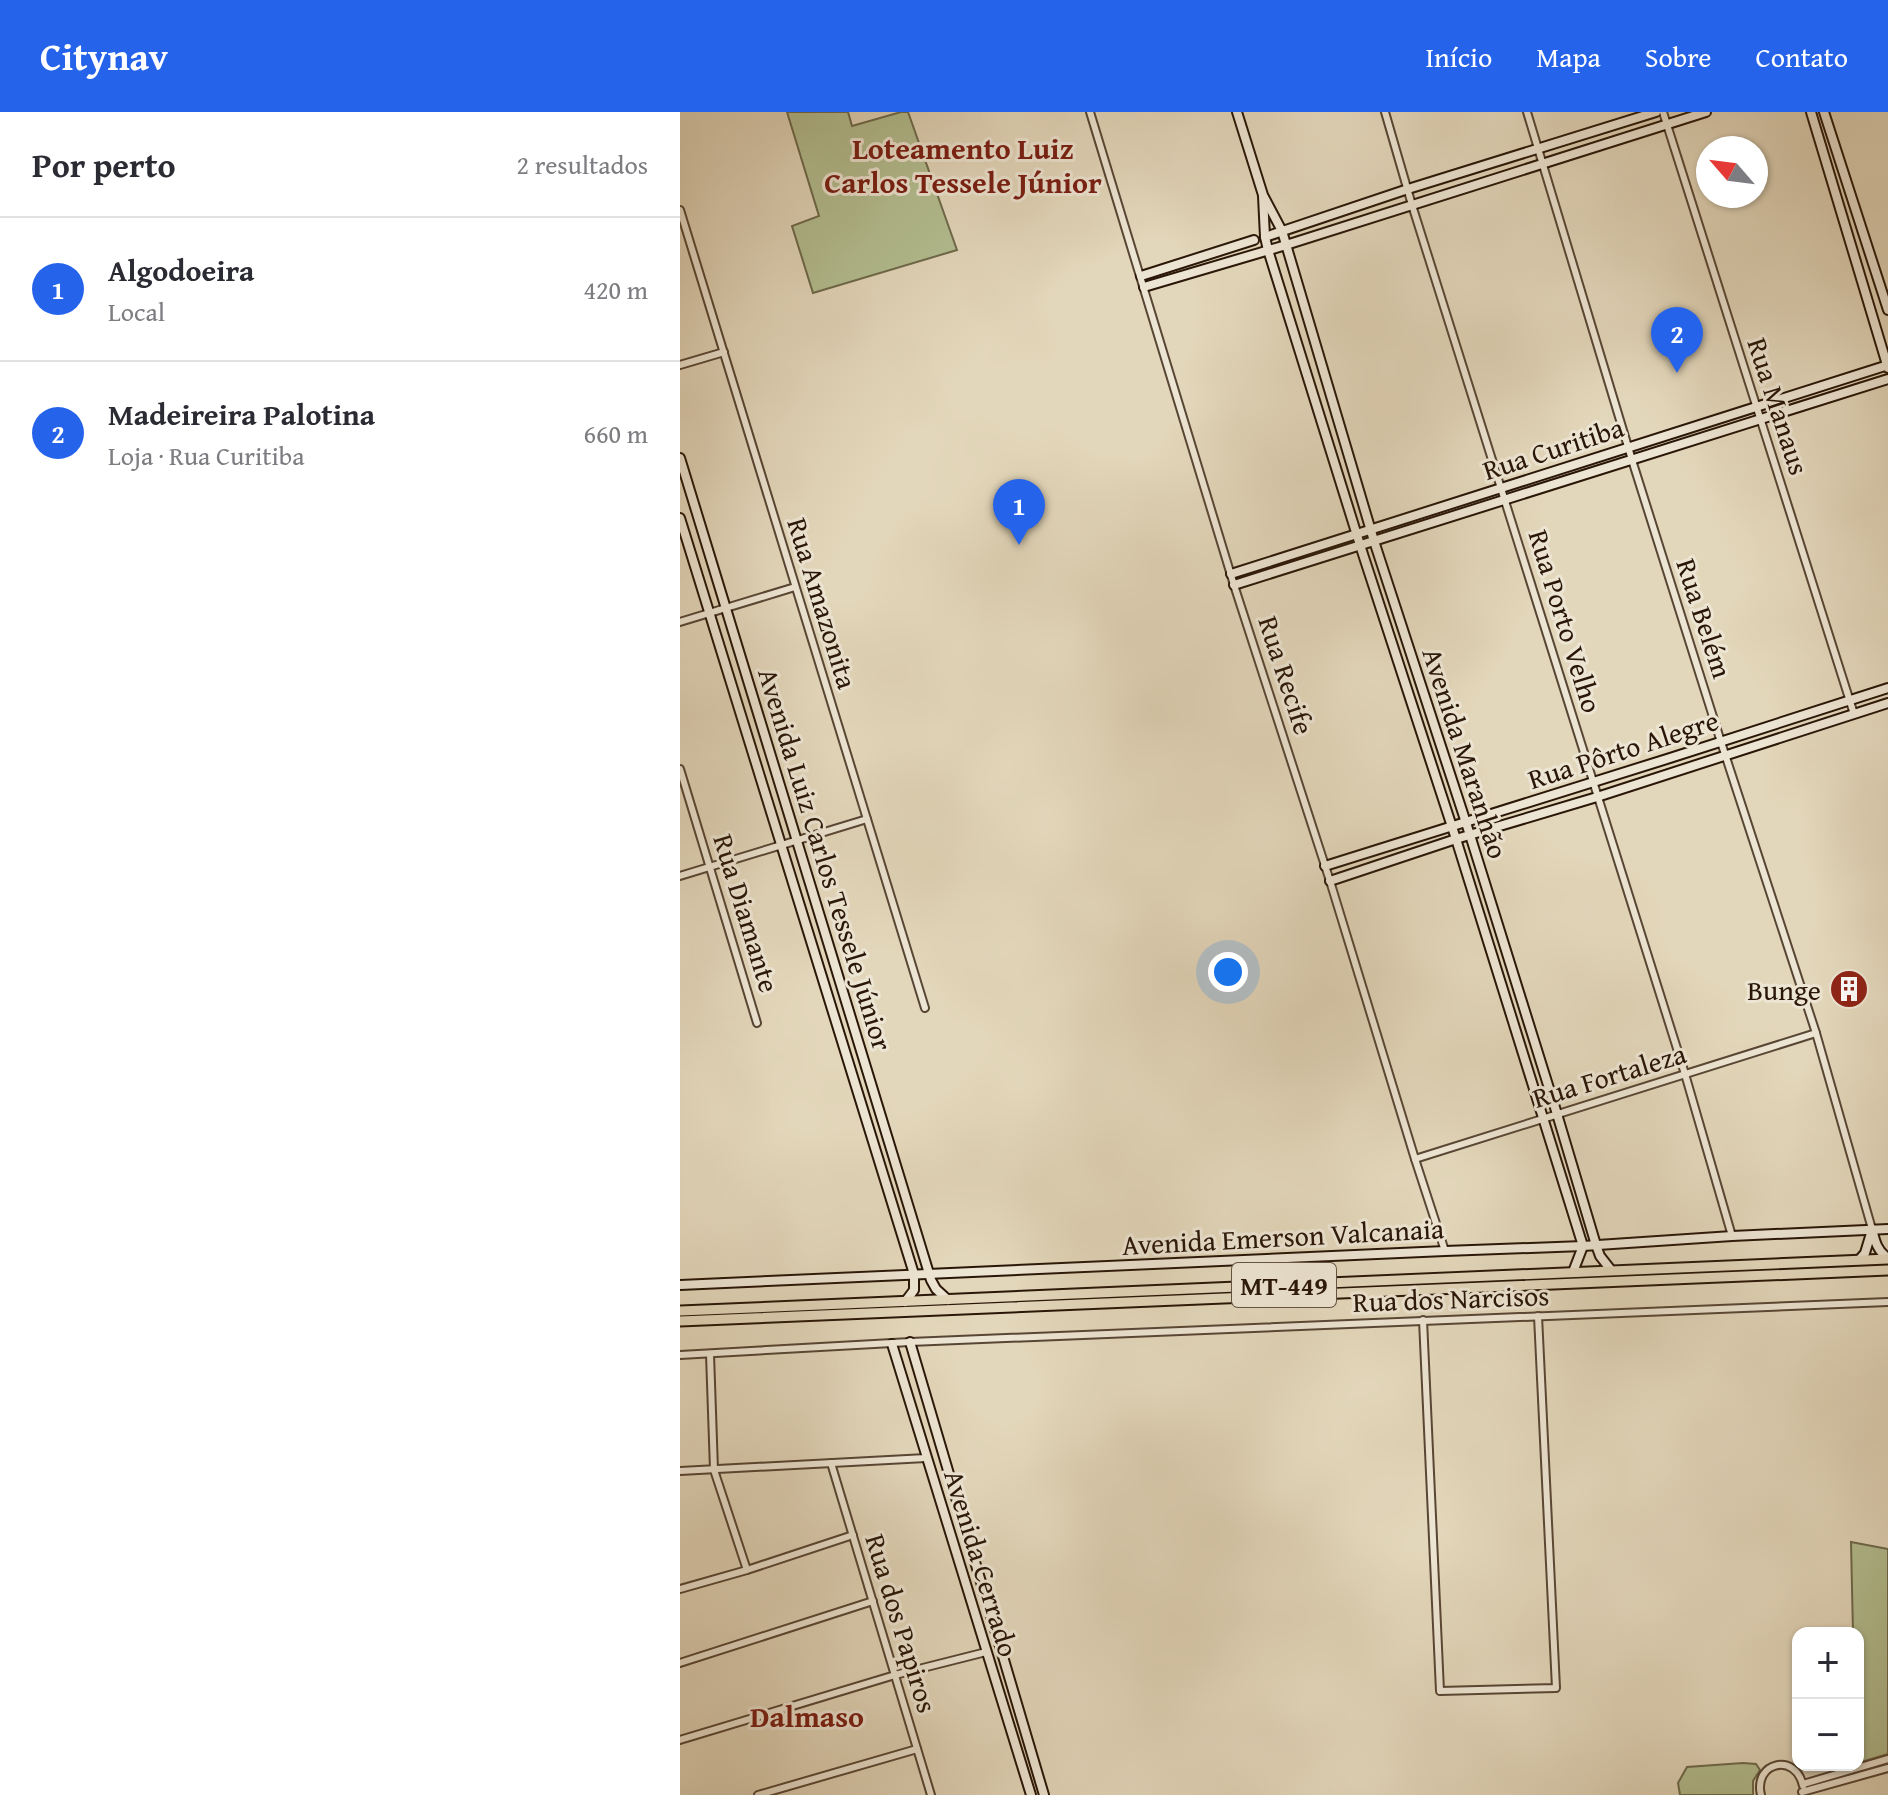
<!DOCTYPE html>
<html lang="pt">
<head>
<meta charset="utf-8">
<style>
	body { margin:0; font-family:"Gentium Book Plus",serif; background:#f2f2f3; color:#2b2b33 }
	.controls { position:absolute; right:24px; bottom:24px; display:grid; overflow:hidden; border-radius:16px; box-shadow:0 2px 6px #0004 }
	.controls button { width:72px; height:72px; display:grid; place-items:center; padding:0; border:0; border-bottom:2px solid #e1e1e2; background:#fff; color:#2b2b33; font:40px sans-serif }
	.compass { position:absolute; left:1016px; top:24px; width:72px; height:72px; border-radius:50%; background:#fff; box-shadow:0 2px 6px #0004; rotate:298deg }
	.you { position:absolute; left:548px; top:860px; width:28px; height:28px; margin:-20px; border:6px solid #fff; border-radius:50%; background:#1a73e8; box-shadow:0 0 0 12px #1a73e833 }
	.badge { display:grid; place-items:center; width:52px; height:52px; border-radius:50%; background:#2563eb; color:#fff; font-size:26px; font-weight:700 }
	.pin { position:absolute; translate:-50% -66px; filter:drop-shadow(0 2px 4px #0008) }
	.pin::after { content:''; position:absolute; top:42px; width:28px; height:24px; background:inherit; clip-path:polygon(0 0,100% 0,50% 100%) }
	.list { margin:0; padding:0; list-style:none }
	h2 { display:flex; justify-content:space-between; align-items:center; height:104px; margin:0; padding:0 32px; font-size:34px }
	h2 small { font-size:26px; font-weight:400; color:#7c7c81 }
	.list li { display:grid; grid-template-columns:52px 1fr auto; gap:24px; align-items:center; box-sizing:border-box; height:144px; padding:0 32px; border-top:2px solid #e1e1e2 }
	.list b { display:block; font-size:30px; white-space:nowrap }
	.list p { margin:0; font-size:26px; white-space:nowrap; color:#7c7c81 }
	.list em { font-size:26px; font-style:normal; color:#7c7c81 }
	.map { position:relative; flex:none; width:1208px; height:1683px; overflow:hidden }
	header { display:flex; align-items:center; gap:48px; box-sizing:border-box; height:112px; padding:0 40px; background:#2563eb; color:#fff }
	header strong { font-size:38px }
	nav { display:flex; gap:44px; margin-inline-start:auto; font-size:28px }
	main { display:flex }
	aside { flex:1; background:#fff }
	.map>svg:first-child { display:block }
	.green { fill:#b3be91; stroke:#6e6a4c; stroke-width:2 }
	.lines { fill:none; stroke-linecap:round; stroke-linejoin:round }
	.street-casing { stroke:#584634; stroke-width:10 }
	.secondary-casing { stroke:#291607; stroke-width:12 }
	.primary-casing { stroke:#291607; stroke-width:13 }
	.street { stroke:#ede5d3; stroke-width:6 }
	.secondary { stroke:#ede5d3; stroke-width:8 }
	.primary { stroke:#e3d7bb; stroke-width:9 }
	.labels { text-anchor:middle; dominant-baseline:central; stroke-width:6; stroke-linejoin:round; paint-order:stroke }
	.shield { fill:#ede5d3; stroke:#645444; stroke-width:2 }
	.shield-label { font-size:26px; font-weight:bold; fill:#291607 }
	.street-label { font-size:28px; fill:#291607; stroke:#ede5d3 }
	.poi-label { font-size:28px; fill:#291607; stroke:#ede5d3; text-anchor:end }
	.neighbourhood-label { font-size:30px; font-weight:bold; fill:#7a1f14; stroke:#ede5d3 }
</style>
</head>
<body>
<header>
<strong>Citynav</strong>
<nav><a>Início</a><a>Mapa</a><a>Sobre</a><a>Contato</a></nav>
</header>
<main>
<aside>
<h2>Por perto<small>2 resultados</small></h2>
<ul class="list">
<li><span class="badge">1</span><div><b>Algodoeira</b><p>Local</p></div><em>420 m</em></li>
<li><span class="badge">2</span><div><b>Madeireira Palotina</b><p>Loja · Rua Curitiba</p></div><em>660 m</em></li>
</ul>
</aside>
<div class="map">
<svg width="1208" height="1683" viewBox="0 0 1208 1683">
	<rect width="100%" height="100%" fill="#e3d7bb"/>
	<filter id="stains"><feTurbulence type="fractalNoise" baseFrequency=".0025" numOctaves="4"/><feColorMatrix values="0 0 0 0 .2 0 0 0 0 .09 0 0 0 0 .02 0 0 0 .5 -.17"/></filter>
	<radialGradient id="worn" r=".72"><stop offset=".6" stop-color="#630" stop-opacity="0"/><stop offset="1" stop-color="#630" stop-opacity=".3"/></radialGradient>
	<g class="green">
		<path d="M107 0H168L172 14 221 0H228L277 138 133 181 112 114 139 104Z"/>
		<path d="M1171 1430 1208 1437V1642L1178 1651V1521H1173Z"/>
		<path d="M1063 1651 1076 1652 1080 1658 1073 1669V1683H1000L998 1671 1007 1655Z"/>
	</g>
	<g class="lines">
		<defs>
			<g id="street">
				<path d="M410 0 554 473 650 769 735 1047 765 1139"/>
				<path d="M705 0 732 93 1005 962 1052 1124"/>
				<path d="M847 0 952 348 1041 630 1136 921 1192 1117"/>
				<path d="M983 0 1174 602"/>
				<path d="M0 98 245 896"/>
				<path d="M0 253 44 240"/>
				<path d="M0 510 115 475"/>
				<path d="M0 657 77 911"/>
				<path d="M0 764 187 707"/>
				<path d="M735 1047 1136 921"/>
				<path d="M743 1208 760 1579 876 1576 858 1204"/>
				<path d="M30 1242 34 1358 67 1458"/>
				<path d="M0 1243 230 1230 1208 1190"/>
				<path d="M151 1351 251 1683"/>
				<path d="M0 1359 246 1346"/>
				<path d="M0 1477 67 1458 173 1423"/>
				<path d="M0 1551 193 1489"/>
				<path d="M0 1628 215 1563 306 1540"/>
				<path d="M1123 1672 1208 1647"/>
				<path d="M1122 1680 1208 1656"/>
				<path d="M78 1683 237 1637"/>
				<path d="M1081 1683C1073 1650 1116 1640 1123 1674"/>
			</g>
			<g id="secondary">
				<path d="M557 0 583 83 602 119 694 429 790 723 877 1002 916 1133 920 1144 931 1158"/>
				<path d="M1131 0 1208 256"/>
				<path d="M1144 0 1208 198"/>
				<path d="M583 84 585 125 588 138 680 433 776 727 903 1134"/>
				<path d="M585 125 728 77 976 0"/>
				<path d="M461 164 574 128"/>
				<path d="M464 175 606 133 1026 0"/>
				<path d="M0 346 251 1168 256 1177 268 1188"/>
				<path d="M0 406 234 1162V1178L225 1190"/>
				<path d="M551 462 1208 253"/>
				<path d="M554 473 1208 267"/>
				<path d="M645 754 990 646 1208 576"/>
				<path d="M650 769 776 727 917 685 1208 591"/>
				<path d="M1192 1117C1195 1129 1197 1139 1208 1146"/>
				<path d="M1179 1148 1185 1141 1192 1118"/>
				<path d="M893 1160 903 1134"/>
				<path d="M0 1173 765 1139 903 1134 1052 1124 1208 1117"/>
				<path d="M230 1230 364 1683"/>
				<path d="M212 1232 351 1683"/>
			</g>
			<g id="primary">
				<path d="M0 1199 1208 1147"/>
				<path d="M0 1209 1208 1158"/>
			</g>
		</defs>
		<use href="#street" class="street-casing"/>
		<use href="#secondary" class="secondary-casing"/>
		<use href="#primary" class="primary-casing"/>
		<use href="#street" class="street"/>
		<use href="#secondary" class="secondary"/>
		<use href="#primary" class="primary"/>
	</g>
	<defs>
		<symbol id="building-disc" viewBox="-11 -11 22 22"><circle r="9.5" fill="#8f2418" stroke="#ede5d3"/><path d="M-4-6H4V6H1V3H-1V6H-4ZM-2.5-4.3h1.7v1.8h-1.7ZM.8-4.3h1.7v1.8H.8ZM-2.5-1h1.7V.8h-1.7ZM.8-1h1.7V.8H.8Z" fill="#fff"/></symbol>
	</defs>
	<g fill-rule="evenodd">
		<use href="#building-disc" x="1147" y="855" width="44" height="44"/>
	</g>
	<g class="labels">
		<rect class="shield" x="552" y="1151" width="104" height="44" rx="6"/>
		<g class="shield-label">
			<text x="604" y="1173">MT-449</text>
		</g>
		<g class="street-label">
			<text transform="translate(1099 294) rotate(72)">Rua Manaus</text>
			<text transform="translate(873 336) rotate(-18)">Rua Curitiba</text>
			<text transform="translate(143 491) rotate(73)">Rua Amazonita</text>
			<text transform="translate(1025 506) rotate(72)">Rua Belém</text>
			<text transform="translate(886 509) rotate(73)">Rua Porto Velho</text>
			<text transform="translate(607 563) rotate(72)">Rua Recife</text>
			<text transform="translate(943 637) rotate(-18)">Rua Pôrto Alegre</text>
			<text transform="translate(786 641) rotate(72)">Avenida Maranhão</text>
			<text transform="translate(146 747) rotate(73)">Avenida Luiz Carlos Tessele Júnior</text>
			<text transform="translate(67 801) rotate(73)">Rua Diamante</text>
			<text transform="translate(929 963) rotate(-17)">Rua Fortaleza</text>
			<text transform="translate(603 1124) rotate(-3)">Avenida Emerson Valcanaia</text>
			<text transform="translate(771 1186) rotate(-2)">Rua dos Narcisos</text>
			<text transform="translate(302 1451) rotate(73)">Avenida Cerrado</text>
			<text transform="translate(222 1511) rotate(73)">Rua dos Papiros</text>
		</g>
		<g class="poi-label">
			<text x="1141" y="877">Bunge</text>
		</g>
		<g class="neighbourhood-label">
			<text x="283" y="36">Loteamento Luiz<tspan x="283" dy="34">Carlos Tessele Júnior</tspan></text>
			<text x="127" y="1604">Dalmaso</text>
		</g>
	</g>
	<rect width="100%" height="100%" filter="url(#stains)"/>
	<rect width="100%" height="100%" fill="url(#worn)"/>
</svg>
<div class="controls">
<button>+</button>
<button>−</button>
</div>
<svg class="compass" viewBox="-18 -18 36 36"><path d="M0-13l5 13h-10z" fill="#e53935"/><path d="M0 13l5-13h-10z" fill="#7c7c81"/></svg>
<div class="you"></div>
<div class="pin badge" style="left:339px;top:433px">1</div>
<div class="pin badge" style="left:997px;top:261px">2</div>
</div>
</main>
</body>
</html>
